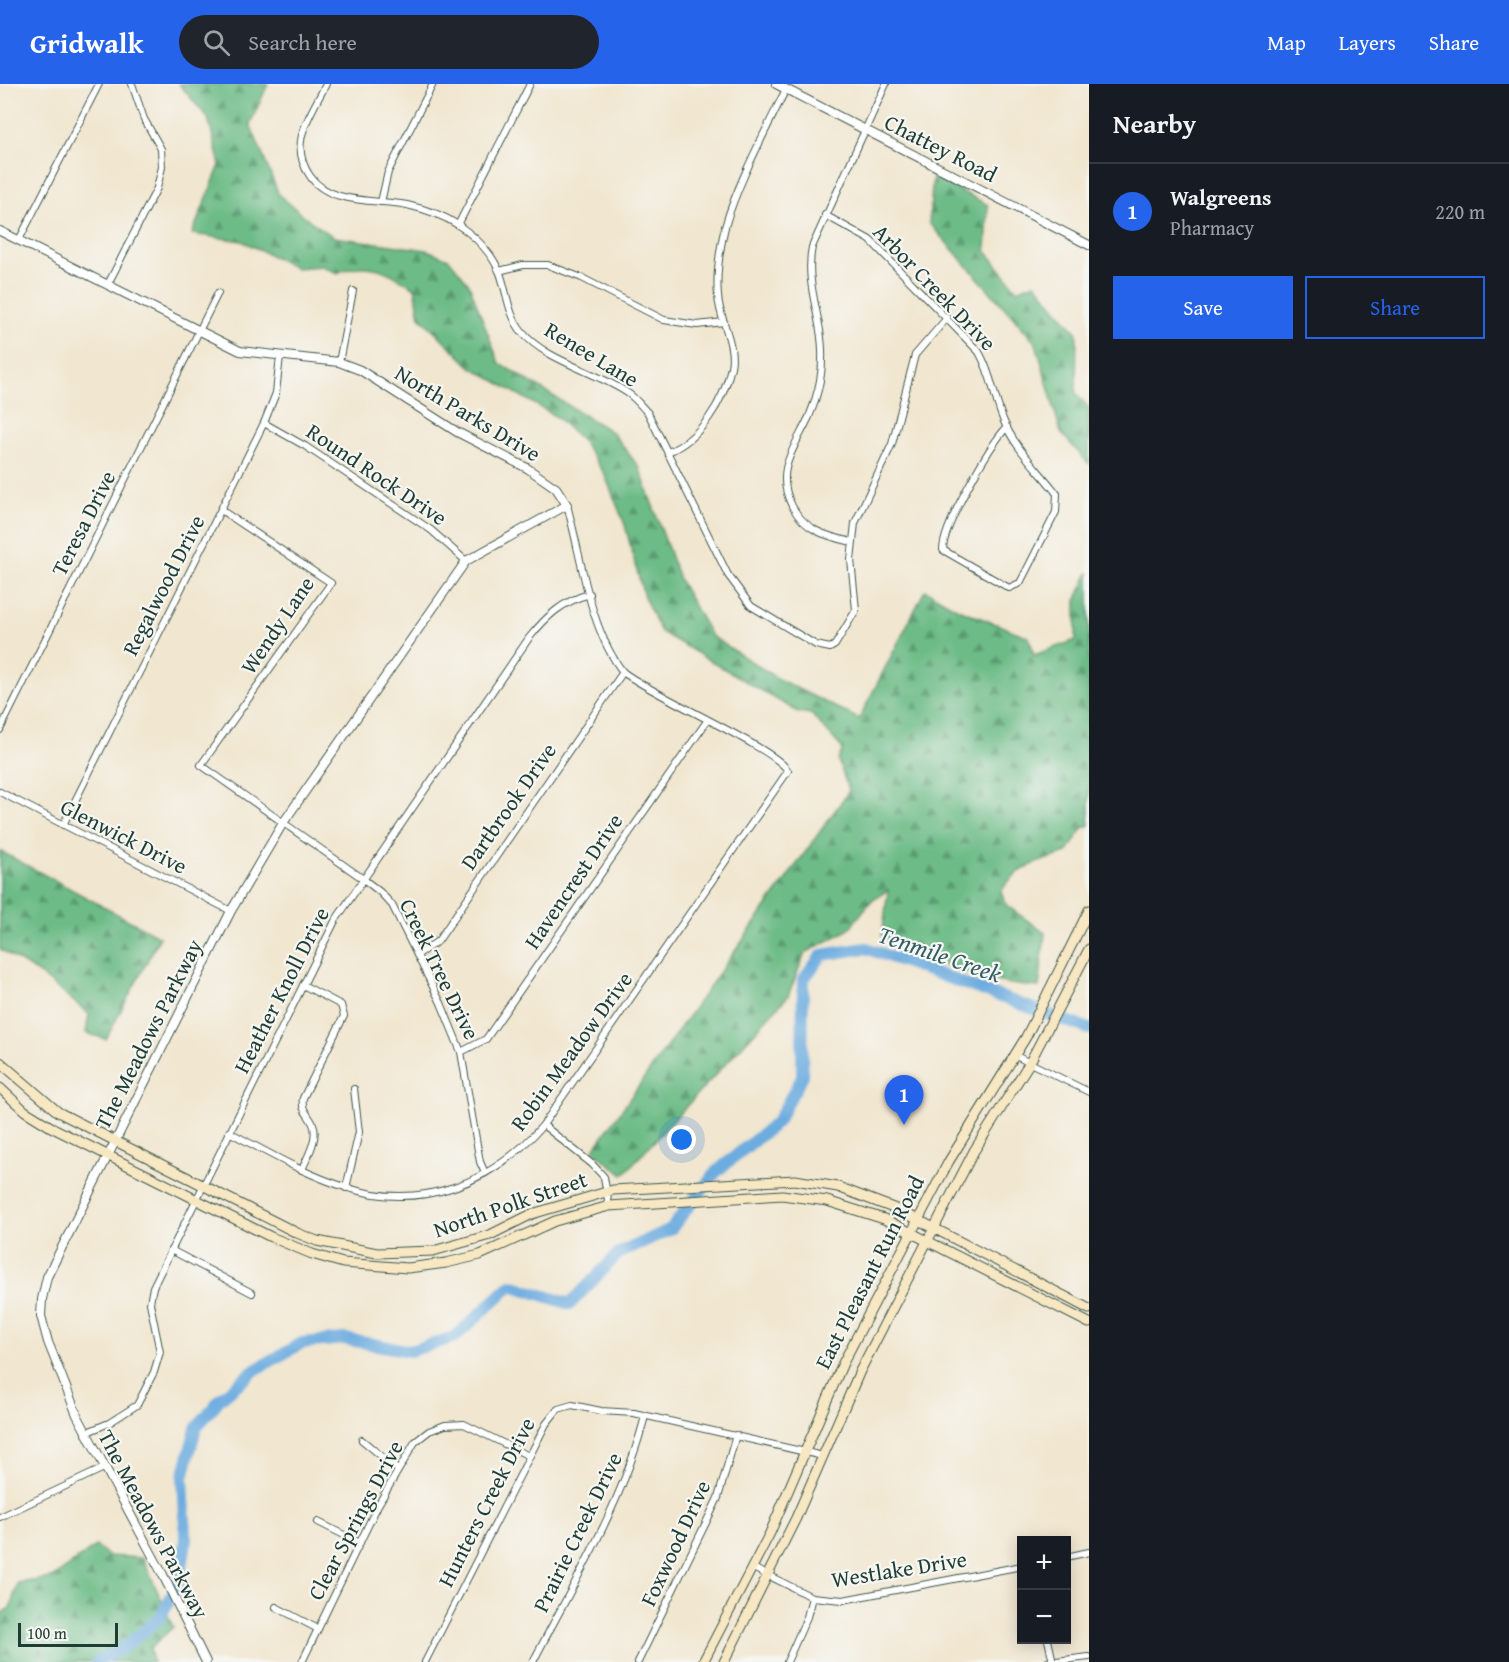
<!DOCTYPE html>
<html lang="en">
<head>
<meta charset="utf-8">
<style>
	body { margin:0; font-family:"Gentium Book Plus",serif; background:#20242c; color:#f1f3f6 }
	.controls { position:absolute; right:18px; bottom:18px; display:grid; overflow:hidden; border-radius:0px; box-shadow:0 3px 15px #0003 }
	.controls button { width:54px; height:54px; display:grid; place-items:center; padding:0; border:0; border-bottom:2px solid #363941; background:#171b24; color:#f1f3f6; font:30px sans-serif }
	.scale { position:absolute; left:18px; bottom:15px; width:100px; box-sizing:border-box; padding-left:6px; border:3px solid #1f3d34; border-top:0; font-size:16px; line-height:21px; white-space:nowrap; color:#1f3d34; -webkit-text-stroke:4px #f6f6f2; paint-order:stroke }
	.you { position:absolute; left:682px; top:1056px; width:21px; height:21px; margin:-15px; border:4px solid #fff; border-radius:50%; background:#1a73e8; box-shadow:0 0 0 9px #1a73e833 }
	.badge { display:grid; place-items:center; width:39px; height:39px; border-radius:50%; background:#2563eb; color:#fff; font-size:20px; font-weight:700 }
	.pin { position:absolute; translate:-50% -50px; filter:drop-shadow(0 2px 3px #0008) }
	.pin::after { content:''; position:absolute; top:32px; width:21px; height:18px; background:inherit; clip-path:polygon(0 0,100% 0,50% 100%) }
	.list { margin:0; padding:0; list-style:none }
	h2 { display:flex; justify-content:space-between; align-items:center; height:78px; margin:0; padding:0 24px; font-size:26px }
	h2 small { font-size:20px; font-weight:400; color:#9ea1a6 }
	.list li { display:grid; grid-template-columns:39px 1fr auto; gap:18px; align-items:center; box-sizing:border-box; height:96px; padding:0 24px; border-top:2px solid #363941 }
	.list b { display:block; font-size:22px; white-space:nowrap }
	.list p { margin:0; font-size:20px; white-space:nowrap; color:#9ea1a6 }
	.list em { font-size:20px; font-style:normal; color:#9ea1a6 }
	.actions { display:flex; gap:12px; padding:18px 24px }
	.actions a { flex:1; padding:14px 0; border:2px solid #2563eb; border-radius:0px; text-align:center; font-size:21px; color:#2563eb }
	.actions .main { background:#2563eb; color:#fff }
	.icon { flex:none; width:33px; height:33px; fill:none; stroke:currentColor; stroke-width:2; stroke-linecap:round; stroke-linejoin:round }
	.map { position:relative; flex:none; width:1089px; height:1578px; overflow:hidden }
	header { display:flex; align-items:center; gap:36px; box-sizing:border-box; height:84px; padding:0 30px; background:#2563eb; color:#fff }
	header strong { font-size:28px }
	nav { display:flex; gap:33px; margin-inline-start:auto; font-size:21px }
	.search { width:420px; height:54px; background:#20242c; display:flex; align-items:center; gap:15px; box-sizing:border-box; padding:0 21px; border-radius:33px; color:#9ea1a6; font-size:22px }
	main { display:flex }
	aside { flex:1; background:#171b24 }
	.map>svg:first-child { display:block }
	.forest { fill:url(#forest-firs); stroke:#467c5e; stroke-width:1.5 }
	.lines { fill:none; stroke-linecap:round; stroke-linejoin:round }
	.river { stroke:#6cacdf; stroke-width:12 }
	.minor-casing { stroke:#3e564b; stroke-width:8 }
	.tertiary-casing { stroke:#3e564b; stroke-width:10 }
	.secondary-casing { stroke:#3e564b; stroke-width:11 }
	.minor { stroke:#fff; stroke-width:6 }
	.tertiary { stroke:#fff; stroke-width:8 }
	.secondary { stroke:#f7e8c3; stroke-width:9 }
	.labels { text-anchor:middle; dominant-baseline:central; stroke-width:4.5; stroke-linejoin:round; paint-order:stroke }
	.street-label { font-size:22px; fill:#1f3d34; stroke:#f6f6f2 }
	.water-label { font-size:24px; font-style:italic; fill:#365e67; stroke:#f6f6f2 }
</style>
</head>
<body>
<header>
<strong>Gridwalk</strong>
<div class="search"><svg class="icon" aria-label="search" viewBox="0 0 24 24"><circle cx="10" cy="10" r="6"/><path d="M15 15l6 6"/></svg>Search here</div>
<nav><a>Map</a><a>Layers</a><a>Share</a></nav>
</header>
<main>
<div class="map">
<svg width="1089" height="1578" viewBox="0 0 1089 1578">
	<defs>
		<pattern id="forest-firs" width="22" height="20" patternUnits="userSpaceOnUse" patternTransform="scale(1.5)"><rect width="22" height="20" fill="#6dbc87"/><path d="M5 1l3.5 6h-7zM16 11l3.5 6h-7z" fill="#599a6f"/></pattern>
	</defs>
	<rect width="100%" height="100%" fill="#f6f6f2"/>
	<filter id="ink" filterUnits="userSpaceOnUse"><feTurbulence type="fractalNoise" baseFrequency=".0167" numOctaves="2"/><feDisplacementMap in="SourceGraphic" scale="12" xChannelSelector="R" yChannelSelector="G"/><feConvolveMatrix kernelMatrix="1 2 1 2 8 2 1 2 1" color-interpolation-filters="sRGB"/></filter>
	<filter id="wash" filterUnits="userSpaceOnUse"><feTurbulence type="fractalNoise" baseFrequency=".008" numOctaves="4" result="noise"/><feDisplacementMap in="SourceGraphic" scale="24" xChannelSelector="R" yChannelSelector="G"/><feGaussianBlur stdDeviation="1.35" result="paint"/><feColorMatrix in="noise" values="0 0 0 0 0 0 0 0 0 0 0 0 0 0 0 0 0 1.4 0 .05"/><feComposite in="paint" operator="in"/></filter>
	<g filter="url(#wash)">
		<rect width="100%" height="100%" fill="#f1e6cf"/>
		<g class="forest">
			<path d="M179 0H268L250 40 279 111 309 136 334 153 427 166 449 175 469 200 499 279 612 348 639 383 679 495 711 552 780 596 859 635 925 506 958 525 1029 553 1034 571 1076 556V517L1089 488V743H1083L1067 769C1042 777 1014 783 1001 808L1006 821 1045 849 1039 903C982 901 933 876 882 852L888 806 872 816 848 846 805 869 788 912 623 1091 593 1066 849 707 838 676 843 665 811 630 798 628 661 548 644 513 625 441 604 389 583 358 557 333 471 283 420 233 415 204C388 187 368 175 337 189L322 182 296 184 242 157 192 150 220 81 208 34Z"/>
			<path d="M933 93 988 121 986 167 1017 206 1035 199 1077 249 1076 309 1089 324V380L1061 349 1036 259 929 139Z"/>
			<path d="M0 767 160 853 106 955 86 949 89 930 41 891 0 865Z"/>
			<path d="M96 1462 109 1472 143 1474 173 1543 150 1564 153 1578H0V1530L10 1524 18 1499 52 1494Z"/>
		</g>
		<g class="lines">
			<path class="river" d="M97 1578 123 1564 160 1534 180 1496 186 1456 183 1393 196 1344 221 1314 255 1286 302 1259 344 1255 410 1267 455 1253 511 1201 570 1220 619 1169 671 1145 716 1088 777 1038 802 993 803 896 822 871 866 864 1089 945"/>
		</g>
	</g>
	<g filter="url(#ink)">
		<g class="lines">
			<defs>
				<g id="minor">
					<path d="M326 0C311 31 287 59 310 92 329 121 377 115 407 121 425 125 443 131 458 141 475 152 492 169 500 189 507 208 508 231 522 248 546 277 598 288 629 310 636 315 642 323 648 329L728 491 751 522 816 561 830 564 835 561 856 526 851 476 855 439 892 360 915 271 947 234"/>
					<path d="M381 118 388 88 433 0"/>
					<path d="M825 131 870 156 979 268C993 292 994 318 1006 342 1019 369 1040 387 1057 410L1056 428 1020 499 1009 504 943 466C943 442 989 362 1007 343"/>
					<path d="M458 141 530 0"/>
					<path d="M19 156 99 0"/>
					<path d="M499 187 523 181H548L582 194 664 236 697 241 724 238"/>
					<path d="M108 200 157 104 162 83 161 65 144 35 132 0"/>
					<path d="M339 278 353 207"/>
					<path d="M264 339 305 362 431 446 466 477"/>
					<path d="M668 368C700 355 724 318 731 283 736 260 719 235 718 212 716 190 720 164 725 143 737 100 766 46 786 5"/>
					<path d="M221 426 331 499 201 681 362 794 380 808 392 821 441 919 461 968 480 1078 485 1089"/>
					<path d="M852 458C826 452 805 447 792 422 774 387 794 365 809 333 816 317 822 294 822 276 824 237 804 202 812 163L886 0"/>
					<path d="M0 646 218 209"/>
					<path d="M0 708 231 827"/>
					<path d="M63 741 264 339 276 309 280 272"/>
					<path d="M417 871 438 857 623 588"/>
					<path d="M461 968 486 955 707 637"/>
					<path d="M1016 972 1089 1008"/>
					<path d="M543 1041 592 1080 604 1093 609 1122"/>
					<path d="M229 1048C267 1068 304 1090 345 1103 421 1128 493 1099 543 1041L788 687C777 665 652 611 623 588 589 545 582 475 567 421"/>
					<path d="M302 1086C307 1073 319 1054 313 1040 308 1029 301 1027 303 1014L344 932 341 921 303 901"/>
					<path d="M346 1104 359 1048 354 1005"/>
					<path d="M171 1166 252 1209"/>
					<path d="M85 1349 109 1339 137 1321 154 1288 160 1268 150 1219 153 1203 335 837 529 554C546 533 562 517 590 510"/>
					<path d="M362 1356 398 1386"/>
					<path d="M0 1433 106 1383"/>
					<path d="M318 1438 360 1459"/>
					<path d="M1066 1473 1089 1468"/>
					<path d="M751 1483 812 1513 843 1516 1022 1482"/>
					<path d="M276 1523 318 1545"/>
					<path d="M1048 1556 1053 1578"/>
					<path d="M302 1578 378 1421 415 1358 429 1347 445 1341 464 1340 529 1372"/>
					<path d="M425 1578 546 1340 558 1325 572 1321 601 1327 634 1329 823 1372"/>
					<path d="M533 1578C574 1498 623 1419 645 1332"/>
					<path d="M638 1578 718 1414 736 1351"/>
					<path d="M787 1578 807 1533 812 1513"/>
					<path d="M1048 1578 1089 1573"/>
				</g>
				<g id="tertiary">
					<path d="M776 0 1089 161"/>
					<path d="M0 147 240 267 339 278 360 286 457 348 527 384 556 404 567 421 466 477 283 739 231 827 47 1193 42 1215 41 1232 48 1258 77 1331 163 1491 206 1578"/>
				</g>
				<g id="secondary">
					<path d="M0 978 58 1028 297 1149 317 1157 377 1169 433 1167 490 1151 532 1130 613 1106 795 1096 838 1103 901 1127 1089 1225"/>
					<path d="M0 1004 25 1027 51 1043 271 1153 312 1170 343 1179 408 1184 446 1179 480 1171 555 1137 609 1122 782 1111 827 1117 884 1135 1089 1239"/>
					<path d="M703 1578 770 1449 843 1279 949 1077 1026 953 1089 826"/>
					<path d="M724 1578 796 1434 860 1287 974 1067 1030 978 1089 865"/>
				</g>
			</defs>
			<use href="#minor" class="minor-casing"/>
			<use href="#tertiary" class="tertiary-casing"/>
			<use href="#secondary" class="secondary-casing"/>
			<use href="#minor" class="minor"/>
			<use href="#tertiary" class="tertiary"/>
			<use href="#secondary" class="secondary"/>
		</g>
	</g>
	<g class="labels">
		<g class="street-label">
			<text transform="translate(941 64) rotate(27)">Chattey Road</text>
			<text transform="translate(935 203) rotate(46)">Arbor Creek Drive</text>
			<text transform="translate(592 270) rotate(31)">Renee Lane</text>
			<text transform="translate(468 329) rotate(31)">North Parks Drive</text>
			<text transform="translate(377 390) rotate(34)">Round Rock Drive</text>
			<text transform="translate(83 439) rotate(-63)">Teresa Drive</text>
			<text transform="translate(163 501) rotate(-63)">Regalwood Drive</text>
			<text transform="translate(277 541) rotate(-56)">Wendy Lane</text>
			<text transform="translate(508 722) rotate(-55)">Dartbrook Drive</text>
			<text transform="translate(124 752) rotate(27)">Glenwick Drive</text>
			<text transform="translate(573 797) rotate(-56)">Havencrest Drive</text>
			<text transform="translate(440 885) rotate(64)">Creek Tree Drive</text>
			<text transform="translate(281 906) rotate(-63)">Heather Knoll Drive</text>
			<text transform="translate(148 950) rotate(-63)">The Meadows Parkway</text>
			<text transform="translate(571 967) rotate(-54)">Robin Meadow Drive</text>
			<text transform="translate(510 1120) rotate(-19)">North Polk Street</text>
			<text transform="translate(869 1188) rotate(-63)">East Pleasant Run Road</text>
			<text transform="translate(486 1418) rotate(-63)">Hunters Creek Drive</text>
			<text transform="translate(355 1436) rotate(-62)">Clear Springs Drive</text>
			<text transform="translate(154 1440) rotate(62)">The Meadows Parkway</text>
			<text transform="translate(577 1448) rotate(-64)">Prairie Creek Drive</text>
			<text transform="translate(675 1459) rotate(-65)">Foxwood Drive</text>
			<text transform="translate(899 1485) rotate(-9)">Westlake Drive</text>
		</g>
		<g class="water-label">
			<text transform="translate(940 870) rotate(19)">Tenmile Creek</text>
		</g>
	</g>
</svg>
<div class="controls">
<button>+</button>
<button>−</button>
</div>
<div class="scale">100 m</div>
<div class="you"></div>
<div class="pin badge" style="left:904px;top:1041px">1</div>
</div>
<aside>
<h2>Nearby<small></small></h2>
<ul class="list">
<li><span class="badge">1</span><div><b>Walgreens</b><p>Pharmacy</p></div><em>220 m</em></li>
</ul>
<div class="actions"><a class="main">Save</a><a>Share</a></div>
</aside>
</main>
</body>
</html>
